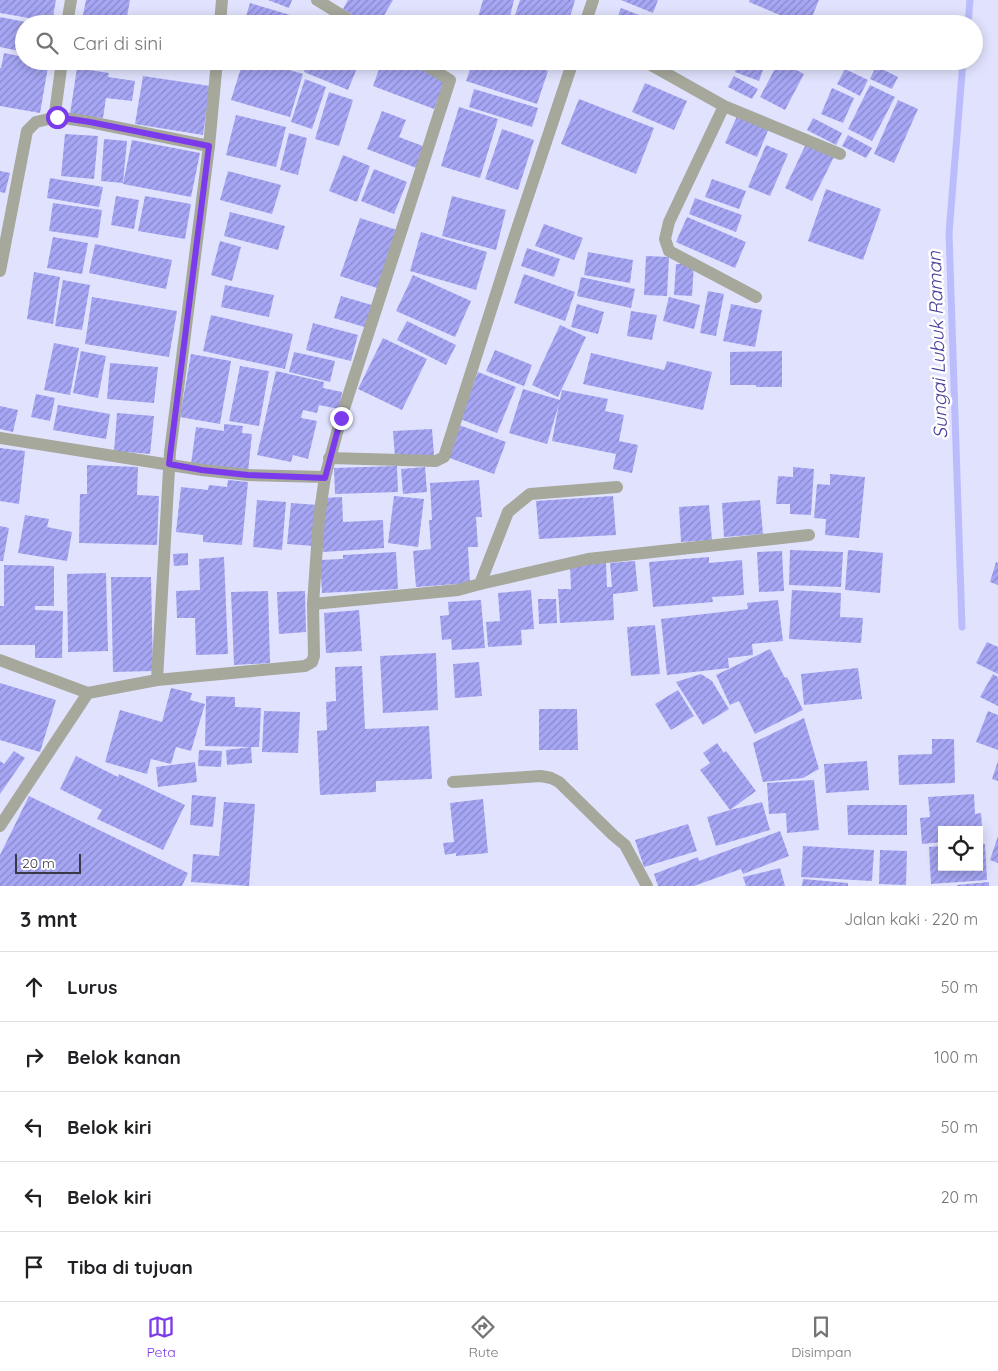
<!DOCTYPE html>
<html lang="id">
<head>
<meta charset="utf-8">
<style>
	body { margin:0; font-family:Quicksand,sans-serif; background:#f6f6f6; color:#202124 }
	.controls { position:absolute; right:15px; bottom:15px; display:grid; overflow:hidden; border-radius:0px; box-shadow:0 2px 12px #0003 }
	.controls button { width:45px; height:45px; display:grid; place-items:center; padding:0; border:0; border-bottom:1px solid #e0e0e0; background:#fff; color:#202124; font:25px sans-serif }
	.scale { position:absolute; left:15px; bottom:12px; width:66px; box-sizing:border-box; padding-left:5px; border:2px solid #373843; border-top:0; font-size:14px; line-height:18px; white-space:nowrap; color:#373843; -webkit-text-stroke:4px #fff; paint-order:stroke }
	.stop { position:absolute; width:15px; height:15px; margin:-11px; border:4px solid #7c3aed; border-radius:50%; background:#fff }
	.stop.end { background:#7c3aed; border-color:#fff; box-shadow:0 1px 5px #0008 }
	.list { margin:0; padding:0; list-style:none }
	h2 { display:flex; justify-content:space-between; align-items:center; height:65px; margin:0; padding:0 20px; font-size:21px }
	h2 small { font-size:16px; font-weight:400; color:#757577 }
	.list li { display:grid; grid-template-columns:32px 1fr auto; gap:15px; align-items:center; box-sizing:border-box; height:70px; padding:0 20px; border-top:1px solid #e0e0e0 }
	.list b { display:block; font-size:19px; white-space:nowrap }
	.list em { font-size:16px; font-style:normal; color:#757577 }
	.icon { flex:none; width:28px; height:28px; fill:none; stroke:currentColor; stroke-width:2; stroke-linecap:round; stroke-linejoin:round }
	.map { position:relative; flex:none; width:998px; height:886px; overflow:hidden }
	.search { position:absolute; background:#fff; box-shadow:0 2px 12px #0003; left:15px; right:15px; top:15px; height:55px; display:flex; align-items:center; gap:12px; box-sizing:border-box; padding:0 18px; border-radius:28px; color:#757577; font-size:19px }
	.sheet { height:415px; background:#fff }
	nav { display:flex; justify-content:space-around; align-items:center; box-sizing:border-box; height:70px; border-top:1px solid #e0e0e0; background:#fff; font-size:14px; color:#757577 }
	nav a { display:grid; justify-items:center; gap:2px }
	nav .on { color:#7c3aed }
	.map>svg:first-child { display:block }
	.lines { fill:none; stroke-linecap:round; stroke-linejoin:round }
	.stream { stroke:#babcfc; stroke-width:7 }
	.building { fill:url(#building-hatch) }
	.minor { stroke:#a6a89c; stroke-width:12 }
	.route { stroke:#7c3aed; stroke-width:6 }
	.labels { text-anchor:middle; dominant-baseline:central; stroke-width:5; stroke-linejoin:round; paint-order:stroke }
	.water-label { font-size:19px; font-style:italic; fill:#473e99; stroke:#fff }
</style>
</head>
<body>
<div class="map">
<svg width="998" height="886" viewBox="0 0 998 886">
	<defs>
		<pattern id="building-hatch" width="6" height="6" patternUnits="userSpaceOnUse" patternTransform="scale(1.25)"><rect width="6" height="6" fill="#a6a6f5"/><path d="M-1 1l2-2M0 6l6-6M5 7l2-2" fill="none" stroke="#8888c8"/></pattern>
	</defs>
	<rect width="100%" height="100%" fill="#e1e3fe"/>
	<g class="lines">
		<g class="stream">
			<path d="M968 24 970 0"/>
			<path d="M962 627 949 233 963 61"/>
		</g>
	</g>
	<g class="building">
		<path d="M0 0H56L52 22 0 13Z"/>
		<path d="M86 0H130L126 22 83 15Z"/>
		<path d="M268 0H292L289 8Z"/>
		<path d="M348 0H393L379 24H368L343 9Z"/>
		<path d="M483 0H514L508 24H476Z"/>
		<path d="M520 0H575L568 24H523L513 21Z"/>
		<path d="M621 0H658L653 13Z"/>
		<path d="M750 0H819L809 24H801L749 2Z"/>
		<path d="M250 3 307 20 306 24 244 23Z"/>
		<path d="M621 8 662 24H615Z"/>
		<path d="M407 16 427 24H404Z"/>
		<path d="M0 17 31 23V24H24V52L0 47Z"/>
		<path d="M4 53 24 57V61H49L40 113 0 106V68H1Z"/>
		<path d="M94 61H131L130 70Z"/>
		<path d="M243 61H259L303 74 290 117 231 100Z"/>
		<path d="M274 61H305L302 70Z"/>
		<path d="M308 61H360L348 90 304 72Z"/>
		<path d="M382 61H400L446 79 434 109 373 86Z"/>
		<path d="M473 61H518L548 71 537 104 466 81Z"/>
		<path d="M739 61H766L759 81 735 72Z"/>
		<path d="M779 61 804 74 785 110 760 97Z"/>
		<path d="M876 66 898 77 892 89 870 79Z"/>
		<path d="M77 68 109 73 108 77 135 81 132 101 106 98 103 118 70 114Z"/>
		<path d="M845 69 868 80 860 96 837 84Z"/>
		<path d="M143 76 210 86 203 135 135 124Z"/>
		<path d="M734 76 758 89 752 99 728 87Z"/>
		<path d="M305 79 326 87 312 129 291 122Z"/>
		<path d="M645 83 687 101 674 130 632 112Z"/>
		<path d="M870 85 895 97 872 141 848 129Z"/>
		<path d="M832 88 854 98 843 123 821 114Z"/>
		<path d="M474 89 538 108 532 127 469 107Z"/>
		<path d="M329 92 353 100 339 146 315 139Z"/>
		<path d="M579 99 654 128 636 174 561 144Z"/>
		<path d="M898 100 918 109 894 163 874 154Z"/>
		<path d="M459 107 498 119 480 178 441 166Z"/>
		<path d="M382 111 406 120 399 137 428 148 419 169 367 149Z"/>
		<path d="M738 114 769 128 757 157 725 143Z"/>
		<path d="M236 115 286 127 276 167 226 155Z"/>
		<path d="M813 118 842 133 836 145 807 130Z"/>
		<path d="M502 129 534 140 518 190 485 179Z"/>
		<path d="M289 133 307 138 298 175 280 170Z"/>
		<path d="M65 134 98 136 94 179 61 176Z"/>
		<path d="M848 135 872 148 866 158 842 146Z"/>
		<path d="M104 139 127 141 123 183 101 181Z"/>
		<path d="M132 140 200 153 191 197 123 184Z"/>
		<path d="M806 144 834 157 812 201 785 188Z"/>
		<path d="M766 145 788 154 770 196 748 187Z"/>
		<path d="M343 155 370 166 357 202 329 191Z"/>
		<path d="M374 169 407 182 394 214 361 201Z"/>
		<path d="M0 171 10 173 5 193 0 192Z"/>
		<path d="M228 171 281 185 272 214 220 200Z"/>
		<path d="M50 178 103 187 99 207 47 198Z"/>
		<path d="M712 179 746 191 739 209 705 197Z"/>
		<path d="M826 189 881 209 863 260 808 241Z"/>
		<path d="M116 196 139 200 134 229 111 225Z"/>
		<path d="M145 196 191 204 185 239 138 231Z"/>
		<path d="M452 196 506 210 496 250 442 236Z"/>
		<path d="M695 198 742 215 736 232 689 214Z"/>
		<path d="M53 203 102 210 98 238 49 231Z"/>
		<path d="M230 212 285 226 278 250 224 236Z"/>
		<path d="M687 217 746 242 735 268 676 242Z"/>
		<path d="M360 218 400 231 380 289 340 276Z"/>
		<path d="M544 224 583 238 574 260 535 246Z"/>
		<path d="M421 232 487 252 476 290 410 271Z"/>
		<path d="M53 237 88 243 82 274 47 268Z"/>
		<path d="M220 241 241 247 232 281 211 275Z"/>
		<path d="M95 244 172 260 166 289 89 273Z"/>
		<path d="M527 248 560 259 554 277 521 266Z"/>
		<path d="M588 252 633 260 630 283 584 275Z"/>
		<path d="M646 256 669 257 667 296 644 295Z"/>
		<path d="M676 264H694L692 296 674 295Z"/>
		<path d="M34 272 60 277 53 324 27 319Z"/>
		<path d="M524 274 575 292 565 321 514 303Z"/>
		<path d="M413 275 471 301 455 337 396 311Z"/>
		<path d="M581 277 635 289 631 308 577 296Z"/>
		<path d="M63 280 90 285 82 330 55 326Z"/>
		<path d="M225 285 274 295 269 317 221 307Z"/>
		<path d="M708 291 724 294 716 336 700 333Z"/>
		<path d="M341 296 375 306 368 328 334 318Z"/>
		<path d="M92 297 177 311 169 357 85 344Z"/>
		<path d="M669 297 700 305 694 329 663 321Z"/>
		<path d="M577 304 604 312 598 334 571 327Z"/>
		<path d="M731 304 762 310 755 347 723 341Z"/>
		<path d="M631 311 657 315 652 340 627 336Z"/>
		<path d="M211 315 293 334 285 369 203 351Z"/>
		<path d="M407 321 456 345 446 365 397 340Z"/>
		<path d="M313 323 358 335 351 361 306 350Z"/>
		<path d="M560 325 586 337 558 397 532 385Z"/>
		<path d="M383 338 427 359 402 410 358 389Z"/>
		<path d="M54 343 79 348 70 395 44 390Z"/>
		<path d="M495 350 532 365 524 386 486 371Z"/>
		<path d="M81 351 106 356 98 398 73 393Z"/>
		<path d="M782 351V387H756V385H730V352Z"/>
		<path d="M294 352 335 361 330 382 289 372Z"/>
		<path d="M591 353 664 370 667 361 712 372 703 410 583 384Z"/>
		<path d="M191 354 231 361 220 424 180 417Z"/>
		<path d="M110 363 158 367 154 403 107 399Z"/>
		<path d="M240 366 269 371 259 426 229 421Z"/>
		<path d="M276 371 324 382 323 388 342 392 339 409 319 405 317 413 303 410 301 418 317 421 308 459 293 455 291 462 257 455Z"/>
		<path d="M478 372 516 387 497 433 460 419Z"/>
		<path d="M523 389 560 400 562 390 608 399 605 411 624 415 619 441 638 445 632 473 613 469 616 454 552 441 559 404 547 444 509 433Z"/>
		<path d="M36 394 55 398 50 421 31 417Z"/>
		<path d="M58 405 110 414 106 439 53 430Z"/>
		<path d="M0 406 18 410 13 432 0 429Z"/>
		<path d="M117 413 154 416 150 454 114 451Z"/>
		<path d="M224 424 243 426 242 433 252 434 248 472 191 464 196 427 224 431Z"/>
		<path d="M456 424 506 442 494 474 444 456Z"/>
		<path d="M432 429 434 455 395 458 393 431Z"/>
		<path d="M0 448 25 451 19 504 0 501Z"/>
		<path d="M87 465 138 467 137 495 159 496 157 545 79 543 80 494H87Z"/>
		<path d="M397 466 398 492 335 494 334 468Z"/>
		<path d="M425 467 427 492 403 494 401 469Z"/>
		<path d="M793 467 814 469 811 515 790 514V504H776L778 476 793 477Z"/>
		<path d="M830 474 865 477 859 538 825 535 826 519 814 518 817 484 830 485Z"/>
		<path d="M228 480 248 482 242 545 203 542V535L176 532 181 487 208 490 209 485 227 487Z"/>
		<path d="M479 480 482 517H476L478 547H468L470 583 416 587 413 551 431 549 429 520H432L430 483Z"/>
		<path d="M394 496 424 499 418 547 388 543Z"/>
		<path d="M613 496 616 535 539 539 536 501Z"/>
		<path d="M342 497 343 522 383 520 384 548 323 552V498Z"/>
		<path d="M257 500 286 502 282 550 253 547Z"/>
		<path d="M760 500 763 534 724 537 722 503Z"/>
		<path d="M291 503 318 505 314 546 287 544Z"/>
		<path d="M709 505 712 540 681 542 679 507Z"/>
		<path d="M25 515 49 519 47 527 72 532 67 561 18 553Z"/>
		<path d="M0 526 9 528 3 561H0Z"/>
		<path d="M790 550 843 552 841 587 789 585Z"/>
		<path d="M848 550 883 553 880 593 845 590Z"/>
		<path d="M782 551 784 591 759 592 757 552Z"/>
		<path d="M396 552 398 589 322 593 320 560 343 559V555Z"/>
		<path d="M188 553V565L174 566 173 554Z"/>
		<path d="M224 557 228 654 196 655 195 618H177L176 591 200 590 199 559Z"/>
		<path d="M709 557V563L742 560 744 595 712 597 713 602 653 607 649 562Z"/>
		<path d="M635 561 638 591 613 594 614 620 560 623 558 589H571L570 564 606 563 607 587H612L610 563Z"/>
		<path d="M996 562 998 563V585L990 582Z"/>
		<path d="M4 565 54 566V606H35V610L63 611 62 658H35V645H0V606H4Z"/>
		<path d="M106 573 108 651 68 652 67 574Z"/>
		<path d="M111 577H151L153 671 113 672Z"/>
		<path d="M531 590 534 629 521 630 522 645 488 647 486 622 500 621 498 593Z"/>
		<path d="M792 590 841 593 840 617 863 618 861 643 789 639Z"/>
		<path d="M268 591 270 663 234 665 231 592Z"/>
		<path d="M305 591 306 632 279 634 277 592Z"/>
		<path d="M538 599H556L557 623 539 624Z"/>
		<path d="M481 600 485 648 452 650 451 639 442 640 440 616 449 615 448 602Z"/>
		<path d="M778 600 783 641 752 644 753 655 728 658 729 668 667 675 661 619 748 609 747 603Z"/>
		<path d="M359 610 362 651 326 653 324 613Z"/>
		<path d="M655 625 660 674 631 676 627 627Z"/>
		<path d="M987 642 998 647V674L976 663Z"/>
		<path d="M770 649 785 678 787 677 803 710 755 734 739 701 730 705 716 675Z"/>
		<path d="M436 653 438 710 383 713 380 656Z"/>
		<path d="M479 662 482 696 455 698 453 664Z"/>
		<path d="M362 666 365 729 429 726 432 779 376 781V792L320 795 317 731 327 730 326 702 336 701 335 667Z"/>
		<path d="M858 668 862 699 804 705 801 674Z"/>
		<path d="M701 674 712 681 729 709 703 725 676 682Z"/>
		<path d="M993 674 998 677V706L980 697Z"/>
		<path d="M0 683 56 700 40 752 0 740Z"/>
		<path d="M171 688 192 693 190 700 205 704 191 751 176 747 171 764 151 759 147 774 105 762 120 710 162 722Z"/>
		<path d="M678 690 694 716 671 730 655 704Z"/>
		<path d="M206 696 235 697V707L261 708 259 747H251L252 763 227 765 226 750 251 747 205 746Z"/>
		<path d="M539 709H577L578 750H539Z"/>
		<path d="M264 711 300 712 298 753 262 752Z"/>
		<path d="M988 711 998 715V750L976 742Z"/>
		<path d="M804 718 819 769 803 778 763 782 753 743Z"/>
		<path d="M932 739H954L955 783 899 785 898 755 932 754Z"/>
		<path d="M717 743 724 753 726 751 756 791 730 810 762 802 770 830 716 846 707 817 730 810 700 770 710 763 703 753Z"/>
		<path d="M199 750 222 751 221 767 198 766Z"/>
		<path d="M14 751 25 758 0 794V761L4 764Z"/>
		<path d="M76 756 118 777 119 774 185 805 163 850 97 819 102 810 60 789Z"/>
		<path d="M867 761 869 790 826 793 824 764Z"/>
		<path d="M998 761V781L992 779Z"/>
		<path d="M195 762 197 782 158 787 156 767Z"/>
		<path d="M814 780 819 830 787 833 786 813 769 814 767 783Z"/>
		<path d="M974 794 975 814 981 813 983 839H979V830H942V842L922 844 920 818 930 817 928 797Z"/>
		<path d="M192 795 216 797 213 827 190 825Z"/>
		<path d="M29 796 188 873 182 886H0V855Z"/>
		<path d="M483 799 488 853 456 856V853L445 855 443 843 454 842 450 803Z"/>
		<path d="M224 802 255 804 249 886 191 882 193 854 219 856Z"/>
		<path d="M847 805H907V835H848Z"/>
		<path d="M688 824 697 851 644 867 635 840Z"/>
		<path d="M780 831 789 856 743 874 741 869 694 886H658L654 874 698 857 699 861Z"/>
		<path d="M998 836V863L990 860Z"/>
		<path d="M979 844H985L987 880 931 884 929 847 942 846V867H979Z"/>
		<path d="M803 846 874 850 872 881 801 877Z"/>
		<path d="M880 850 907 851 906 885 879 884Z"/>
		<path d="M780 868 785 886H746L743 877Z"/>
		<path d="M803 879 848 883V886H802Z"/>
		<path d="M989 882V886H957V885Z"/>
	</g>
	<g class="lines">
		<g class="minor">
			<path d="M317 0 356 24"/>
			<path d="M67 24 71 0"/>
			<path d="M220 24 222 0"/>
			<path d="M585 24 593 0"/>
			<path d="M62 61 55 113 57 117 90 122 209 146"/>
			<path d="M644 61 724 106 840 154"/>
			<path d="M724 106 669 222 665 239 669 251 756 297"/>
			<path d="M0 271 27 131 36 122 57 117"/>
			<path d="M0 438 202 470 248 475 325 477"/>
			<path d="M329 458 436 461 444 457 512 244 573 61"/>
			<path d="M480 584 588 559 809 535"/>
			<path d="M313 604 458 590 480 584 508 512 530 494 617 487"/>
			<path d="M0 660 88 693"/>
			<path d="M157 680 305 666 312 662 314 656 313 604 319 518 325 477 341 418 450 80 419 61"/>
			<path d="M453 782 541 776 551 778 559 782 613 835 625 845 647 886"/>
			<path d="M0 826 88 693 157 680 170 452 209 146 217 61"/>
		</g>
	</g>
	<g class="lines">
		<path class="route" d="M57 117 90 122 209 146 169 464 202 470 248 475 325 478 341 418"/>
	</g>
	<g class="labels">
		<g class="water-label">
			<text transform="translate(937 345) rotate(-92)">Sungai Lubuk Raman</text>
		</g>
	</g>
</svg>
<div class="controls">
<button><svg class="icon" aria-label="locate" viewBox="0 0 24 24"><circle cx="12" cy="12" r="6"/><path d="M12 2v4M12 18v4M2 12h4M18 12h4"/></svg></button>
</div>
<div class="scale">20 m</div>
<div class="stop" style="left:57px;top:117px"></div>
<div class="stop end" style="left:341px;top:418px"></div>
<div class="search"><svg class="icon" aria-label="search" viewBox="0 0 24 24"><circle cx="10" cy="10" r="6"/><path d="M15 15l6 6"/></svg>Cari di sini</div>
</div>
<section class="sheet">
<h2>3 mnt<small>Jalan kaki · 220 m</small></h2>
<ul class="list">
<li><svg class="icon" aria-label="ahead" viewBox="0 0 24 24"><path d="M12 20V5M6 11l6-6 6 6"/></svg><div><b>Lurus</b></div><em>50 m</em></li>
<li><svg class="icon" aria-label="right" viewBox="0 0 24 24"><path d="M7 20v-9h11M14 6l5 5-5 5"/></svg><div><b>Belok kanan</b></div><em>100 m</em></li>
<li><svg class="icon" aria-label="left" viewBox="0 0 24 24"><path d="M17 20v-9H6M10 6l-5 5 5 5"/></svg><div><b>Belok kiri</b></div><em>50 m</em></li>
<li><svg class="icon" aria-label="left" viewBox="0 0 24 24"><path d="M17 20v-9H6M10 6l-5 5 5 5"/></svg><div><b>Belok kiri</b></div><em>20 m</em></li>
<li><svg class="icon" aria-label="arrive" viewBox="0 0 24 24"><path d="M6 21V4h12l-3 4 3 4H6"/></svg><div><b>Tiba di tujuan</b></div></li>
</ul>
</section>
<nav>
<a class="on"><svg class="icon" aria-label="map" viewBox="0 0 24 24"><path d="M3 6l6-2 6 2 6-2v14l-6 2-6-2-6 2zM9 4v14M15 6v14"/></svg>Peta</a>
<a><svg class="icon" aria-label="directions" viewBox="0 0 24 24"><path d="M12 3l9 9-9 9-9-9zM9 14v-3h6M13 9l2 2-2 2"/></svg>Rute</a>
<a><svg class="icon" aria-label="saved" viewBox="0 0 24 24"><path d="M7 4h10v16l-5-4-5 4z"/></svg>Disimpan</a>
</nav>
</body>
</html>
